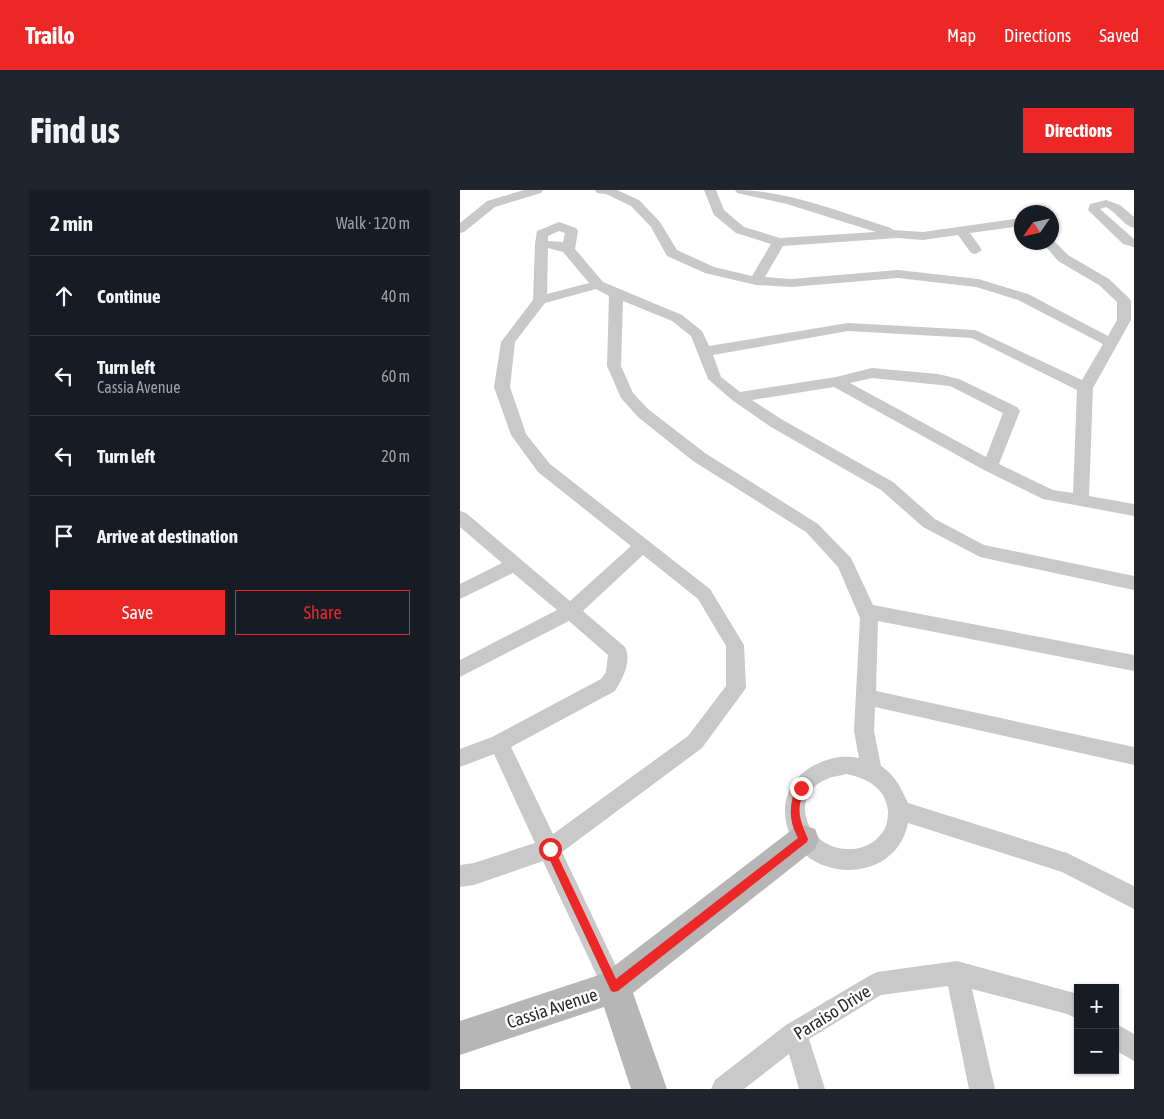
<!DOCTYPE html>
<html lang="en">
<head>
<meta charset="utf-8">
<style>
	body { margin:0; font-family:"Asap Condensed",sans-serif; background:#20242c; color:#f1f3f6 }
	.controls { position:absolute; right:15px; bottom:15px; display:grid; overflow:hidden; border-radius:0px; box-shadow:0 1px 4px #0004 }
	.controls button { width:45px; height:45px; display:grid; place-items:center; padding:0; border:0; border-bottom:1px solid #363941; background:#171b24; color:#f1f3f6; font:25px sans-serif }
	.compass { position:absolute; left:554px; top:15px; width:45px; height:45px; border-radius:50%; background:#171b24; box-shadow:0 1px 4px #0004; rotate:236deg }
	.stop { position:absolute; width:15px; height:15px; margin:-11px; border:4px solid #ec2725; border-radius:50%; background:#fff }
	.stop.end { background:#ec2725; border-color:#fff; box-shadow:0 1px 5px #0008 }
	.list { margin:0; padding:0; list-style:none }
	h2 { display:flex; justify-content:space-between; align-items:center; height:65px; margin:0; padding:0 20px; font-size:21px }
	h2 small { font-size:16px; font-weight:400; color:#9ea1a6 }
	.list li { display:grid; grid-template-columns:32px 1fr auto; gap:15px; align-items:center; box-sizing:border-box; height:80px; padding:0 20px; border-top:1px solid #363941 }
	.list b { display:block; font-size:19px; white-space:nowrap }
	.list p { margin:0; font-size:16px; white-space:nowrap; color:#9ea1a6 }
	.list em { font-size:16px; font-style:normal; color:#9ea1a6 }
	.actions { display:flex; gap:10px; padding:15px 20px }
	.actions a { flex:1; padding:11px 0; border:1px solid #ec2725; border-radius:0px; text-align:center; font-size:18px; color:#ec2725 }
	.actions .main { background:#ec2725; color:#fff }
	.icon { flex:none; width:28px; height:28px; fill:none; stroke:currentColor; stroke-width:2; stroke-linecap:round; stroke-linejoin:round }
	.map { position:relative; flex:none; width:674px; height:899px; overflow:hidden; border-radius:0px }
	header { display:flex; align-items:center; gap:30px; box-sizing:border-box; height:70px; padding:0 25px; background:#ec2725; color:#fff }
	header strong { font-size:24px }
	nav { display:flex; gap:28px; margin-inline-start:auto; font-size:18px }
	.intro { display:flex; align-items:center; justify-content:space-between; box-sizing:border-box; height:120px; padding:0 30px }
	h1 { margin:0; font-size:35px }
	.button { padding:12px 22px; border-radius:0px; background:#ec2725; color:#fff; font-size:18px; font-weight:700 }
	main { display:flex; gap:30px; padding:0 30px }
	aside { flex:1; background:#171b24; border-radius:0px; box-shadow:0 1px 4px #0004 }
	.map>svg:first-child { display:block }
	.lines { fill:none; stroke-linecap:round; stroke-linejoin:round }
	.street { fill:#c9c9c9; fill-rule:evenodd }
	.secondary { fill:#b6b6b6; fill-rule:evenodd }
	.route { fill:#ec2725 }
	.labels { text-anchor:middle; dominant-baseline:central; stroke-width:5; stroke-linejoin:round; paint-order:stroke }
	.near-street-label { font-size:18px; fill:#2c2c2c; stroke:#fff }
</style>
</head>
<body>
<header>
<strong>Trailo</strong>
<nav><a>Map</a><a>Directions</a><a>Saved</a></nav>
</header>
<div class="intro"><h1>Find us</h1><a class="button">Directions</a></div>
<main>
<aside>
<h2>2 min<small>Walk · 120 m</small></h2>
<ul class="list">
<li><svg class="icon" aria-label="ahead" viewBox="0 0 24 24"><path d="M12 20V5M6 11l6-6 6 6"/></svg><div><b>Continue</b></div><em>40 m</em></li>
<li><svg class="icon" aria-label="left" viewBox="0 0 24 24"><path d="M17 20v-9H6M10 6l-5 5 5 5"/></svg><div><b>Turn left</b><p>Cassia Avenue</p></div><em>60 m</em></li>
<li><svg class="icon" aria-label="left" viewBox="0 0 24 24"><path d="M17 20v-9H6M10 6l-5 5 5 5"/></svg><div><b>Turn left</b></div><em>20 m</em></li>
<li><svg class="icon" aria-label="arrive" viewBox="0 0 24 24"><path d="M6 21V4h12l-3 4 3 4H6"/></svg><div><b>Arrive at destination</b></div></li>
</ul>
<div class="actions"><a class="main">Save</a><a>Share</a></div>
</aside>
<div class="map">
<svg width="674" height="899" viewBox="0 0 674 899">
	<rect width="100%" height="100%" fill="#fff"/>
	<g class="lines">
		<g class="street">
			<path d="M64 0H83L81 3 35 17 4 42 0 43V33L27 11Z"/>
			<path d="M135 0H157L179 10 200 32 217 60 254 77 292 86 311 54 276 43 254 25 244 0H256L264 20 284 37 320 48 416 42 327 14 277 3 275 0C328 0 381 23 431 38L433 40 463 42 562 28V36L510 43 522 60 516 64 511 63 498 45 463 50 437 48 323 56 305 87 331 89 438 80 518 89 568 104 648 146 657 130V112L639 95 598 71 582 52H592V49L608 65 649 89 669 108 671 111V130L633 198 629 306 674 314V326L583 309 524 280 374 197 292 210 321 229 433 292 475 329 524 355 674 386V400L520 367 463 337 421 300 311 237 272 210 248 189 231 146 212 131 163 111 161 176 173 203 188 219 245 263 358 334 391 368 413 415 674 465V481L418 431 416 501 674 557V575L415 517 414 541 421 576C435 585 441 598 448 613L607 663 674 696V719L602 682 448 633C434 704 322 691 325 617 326 603 334 589 345 581 360 570 380 564 399 568L394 541 400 428 378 377 346 342 233 271 178 227 161 208 147 176 149 106 136 99 85 113 55 152 50 197 66 244 90 274 250 399 284 455 286 498 242 558 102 662 162 789 166 797 162 805 154 809 146 805 83 671 14 695 0 697V675L14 673 75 653 34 564 0 577V559L32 547 141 489 146 482 148 465 109 431 0 487V470L97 420 53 383 0 409V394L42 373 0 337V321L6 323 110 411 171 356 78 282 51 245 34 197 41 152 73 110 75 54 77 41 99 32 116 38 118 41 115 59 143 92 222 125 242 141 249 156 388 133 515 140 622 190 643 154 558 110 516 97 438 88 331 97 296 95 245 83 207 66 191 37 171 16 146 4 137 3ZM99 41 105 43 103 52 88 51V46ZM88 58 103 62 129 93 87 104ZM388 141 512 148 617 200 613 303 593 300 539 274 560 221 557 217 499 189 478 184 412 178 376 187 280 202 261 187 253 165ZM412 188 490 196 543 223 526 267 390 193ZM183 365 238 409 266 456V496L228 546 93 644 51 557 155 501C163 488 172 471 165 457L123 421ZM386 584C407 588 426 598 428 621 428 629 427 637 422 643 413 655 400 660 385 659 345 656 328 604 367 589 373 586 380 586 386 584Z"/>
			<path d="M646 10 660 15 674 27V38C663 35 656 22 646 17L640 19 674 49V57L663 54 628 20 630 14Z"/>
			<path d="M497 771 618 804V829L607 824 512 799 535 899H509L488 796 421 805 349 849 365 899H339L329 864 284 899H251L255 890 326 835 409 786 417 782Z"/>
			<path d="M655 833 674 844V871L655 860Z"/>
		</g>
		<path class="secondary" d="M344 635 355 639 359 649 355 659 173 803 207 899H171L144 817 0 865V831L145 783 333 639Z"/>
	</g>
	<path class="route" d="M341 594 345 598C336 620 339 628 348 649L347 652 158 801 154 802 151 801 86 662V656H93L156 789 338 648C328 629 329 614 337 595Z"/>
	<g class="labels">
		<g class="near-street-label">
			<text transform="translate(92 818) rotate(-18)">Cassia Avenue</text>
			<text transform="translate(372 822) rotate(-32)">Paraiso Drive</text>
		</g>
	</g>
</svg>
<div class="controls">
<button>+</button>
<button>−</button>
</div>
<svg class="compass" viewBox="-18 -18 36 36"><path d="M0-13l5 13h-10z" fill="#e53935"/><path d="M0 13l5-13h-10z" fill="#9ea1a6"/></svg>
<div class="stop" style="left:90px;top:659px"></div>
<div class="stop end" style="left:341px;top:598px"></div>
</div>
</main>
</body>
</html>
